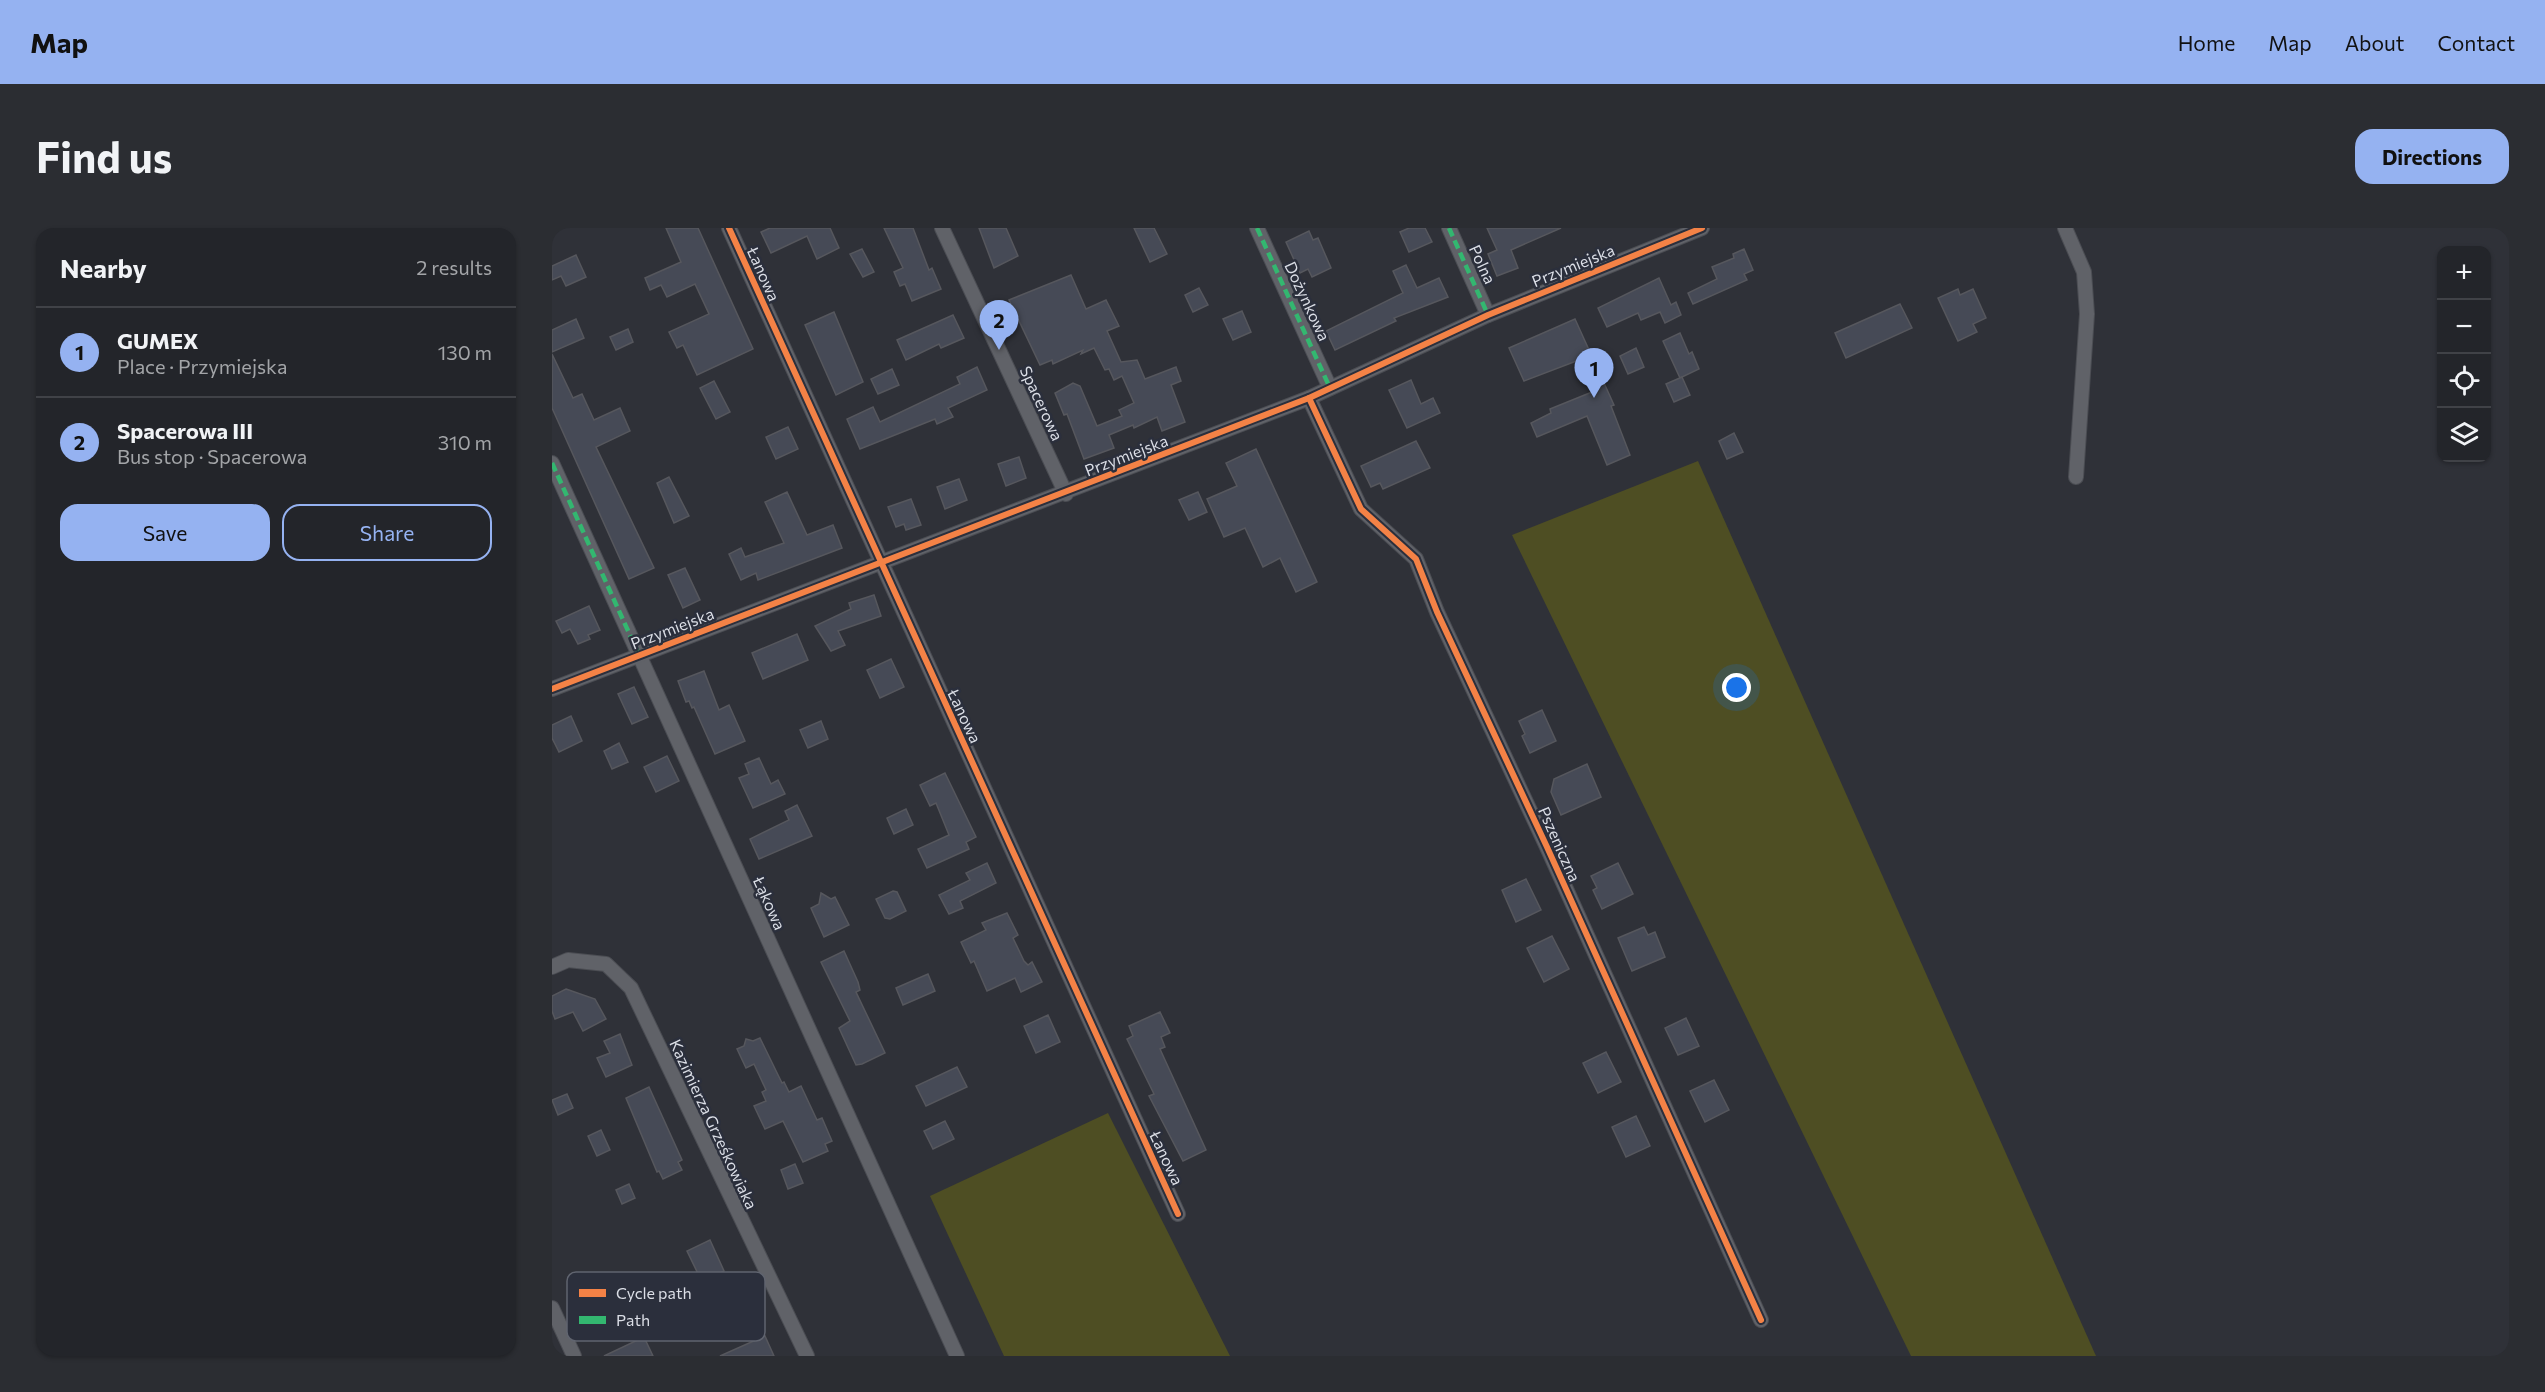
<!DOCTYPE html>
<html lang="en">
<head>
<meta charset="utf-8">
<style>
	body { margin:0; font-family:Commissioner,sans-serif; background:#2b2d32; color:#f1f3f6 }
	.controls { position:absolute; right:18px; top:18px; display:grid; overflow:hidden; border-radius:12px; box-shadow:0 2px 4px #0004 }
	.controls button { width:54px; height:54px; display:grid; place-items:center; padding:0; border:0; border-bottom:2px solid #404247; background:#23252a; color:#f1f3f6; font:30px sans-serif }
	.you { position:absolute; left:1185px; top:460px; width:21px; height:21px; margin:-15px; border:4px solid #fff; border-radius:50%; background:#1a73e8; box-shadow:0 0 0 9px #1a73e833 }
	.badge { display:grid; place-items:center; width:39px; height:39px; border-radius:50%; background:#95b2f1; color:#111; font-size:20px; font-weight:700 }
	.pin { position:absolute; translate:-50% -50px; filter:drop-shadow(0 2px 3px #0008) }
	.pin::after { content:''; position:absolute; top:32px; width:21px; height:18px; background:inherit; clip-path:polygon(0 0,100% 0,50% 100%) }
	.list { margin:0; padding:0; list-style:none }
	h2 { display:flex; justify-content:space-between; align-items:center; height:78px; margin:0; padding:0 24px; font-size:26px }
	h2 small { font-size:20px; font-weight:400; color:#a3a5a8 }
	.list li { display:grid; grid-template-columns:39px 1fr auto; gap:18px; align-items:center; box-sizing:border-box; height:90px; padding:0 24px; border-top:2px solid #404247 }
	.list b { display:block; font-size:22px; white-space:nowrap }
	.list p { margin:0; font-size:20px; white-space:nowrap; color:#a3a5a8 }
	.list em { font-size:20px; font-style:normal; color:#a3a5a8 }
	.actions { display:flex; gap:12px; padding:18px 24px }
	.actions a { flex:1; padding:14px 0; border:2px solid #95b2f1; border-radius:18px; text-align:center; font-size:21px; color:#95b2f1 }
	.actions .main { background:#95b2f1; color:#111 }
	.icon { flex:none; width:33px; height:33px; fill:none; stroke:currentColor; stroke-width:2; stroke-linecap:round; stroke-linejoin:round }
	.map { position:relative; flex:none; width:1957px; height:1128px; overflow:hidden; border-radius:18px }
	header { display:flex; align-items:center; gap:36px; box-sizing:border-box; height:84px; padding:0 30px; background:#95b2f1; color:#111 }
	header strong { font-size:28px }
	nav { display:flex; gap:33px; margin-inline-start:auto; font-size:21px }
	.intro { display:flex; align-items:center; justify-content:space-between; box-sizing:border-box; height:144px; padding:0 36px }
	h1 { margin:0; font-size:42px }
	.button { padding:15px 27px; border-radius:18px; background:#95b2f1; color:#111; font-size:21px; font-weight:700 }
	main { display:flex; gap:36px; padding:0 36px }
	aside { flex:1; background:#23252a; border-radius:18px; box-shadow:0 2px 4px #0004 }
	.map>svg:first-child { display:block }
	.green { fill:#4e4e23 }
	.building { fill:#464a56; stroke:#56575d; stroke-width:1.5 }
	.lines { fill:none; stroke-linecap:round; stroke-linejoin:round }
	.minor-casing { stroke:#4b4d53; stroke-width:16 }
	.minor { stroke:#606268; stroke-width:14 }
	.quiet { stroke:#33b770; stroke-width:4.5; stroke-dasharray:9 4.5; stroke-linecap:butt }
	.cycleway-casing { stroke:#2b2f3c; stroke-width:10 }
	.cycleway { stroke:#f48246; stroke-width:6 }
	.labels { text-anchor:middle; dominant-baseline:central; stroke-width:5; stroke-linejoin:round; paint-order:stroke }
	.street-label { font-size:16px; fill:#dbdee6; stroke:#2b2f3c }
	.key { fill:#2b2f3c; stroke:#60646f; stroke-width:1.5 }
	.key-label { font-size:16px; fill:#dbdee6 }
</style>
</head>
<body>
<header>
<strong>Map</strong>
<nav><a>Home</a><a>Map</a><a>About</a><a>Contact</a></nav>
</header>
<div class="intro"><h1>Find us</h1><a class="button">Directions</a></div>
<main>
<aside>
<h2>Nearby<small>2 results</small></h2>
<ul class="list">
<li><span class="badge">1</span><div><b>GUMEX</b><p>Place · Przymiejska</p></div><em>130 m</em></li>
<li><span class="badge">2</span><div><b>Spacerowa III</b><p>Bus stop · Spacerowa</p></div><em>310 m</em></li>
</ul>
<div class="actions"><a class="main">Save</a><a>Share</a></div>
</aside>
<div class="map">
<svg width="1957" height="1128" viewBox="0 0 1957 1128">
	<rect width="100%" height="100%" fill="#2f3138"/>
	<g class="green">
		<path d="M1146 233 1544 1128H1359L960 307Z"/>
		<path d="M556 885 678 1128H452L378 968Z"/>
	</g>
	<g class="building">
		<path d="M114 0H146L201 121 145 147 131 117 125 120 117 104 157 86 143 56 115 69 109 57 98 62 93 50 129 34Z"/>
		<path d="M218 0H278L287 20 265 31 255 8 219 25 209 4Z"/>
		<path d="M332 0H361L377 42 380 40 389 61 360 73 353 56 348 58 342 44 351 40Z"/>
		<path d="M427 0H454L466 28 442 40Z"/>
		<path d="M582 0H602L615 26 598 34Z"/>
		<path d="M857 0H873L880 14 857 24 848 4Z"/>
		<path d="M935 0H1009L959 22 966 40 945 48 936 26 945 22Z"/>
		<path d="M757 3 761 12 766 10 779 40 760 49 756 41 748 45 734 14Z"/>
		<path d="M310 21 322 44 311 49 298 26Z"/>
		<path d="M1192 21 1201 42 1192 46 1195 52 1141 76 1136 65 1165 51 1160 39 1182 30 1181 26Z"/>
		<path d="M24 27 34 49 14 58 9 48 0 52V38Z"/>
		<path d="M854 37 865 60 887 50 896 69 842 90 844 93 783 122 774 103 851 65 841 43Z"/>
		<path d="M519 47 534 81 554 72 567 98 555 103 569 134 585 132 593 151 624 139 629 153 619 157 633 194 610 203 605 189 582 200 581 197 557 207 562 220 532 231 515 186 512 187 503 165 521 155 528 158 545 198 570 188 567 182 582 175 570 148 562 152 557 141 553 142 542 120 529 126 531 122 501 136 500 132 488 137 457 72Z"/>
		<path d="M1107 50 1119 77 1124 74 1129 87 1113 95 1108 84 1089 92 1086 85 1055 99 1046 80Z"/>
		<path d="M647 60 656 77 641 84 633 67Z"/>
		<path d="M1406 61 1408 67 1421 61 1434 90 1421 96 1425 104 1406 113 1386 70Z"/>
		<path d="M1348 76 1360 100 1294 130 1283 105Z"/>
		<path d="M690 83 699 104 681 112 671 91Z"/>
		<path d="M282 84 311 154 284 167 253 97Z"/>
		<path d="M401 87 412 110 389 120 387 116 354 132 345 112Z"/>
		<path d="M24 91 32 110 0 124V102Z"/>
		<path d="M1023 91 1062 177 1059 178 1078 227 1055 237 1035 188 985 209 979 195 999 185 998 181 1040 164 1027 132 972 153 957 120Z"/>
		<path d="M76 101 81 114 64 122 58 109Z"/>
		<path d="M1128 105 1137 126 1140 124 1147 141 1128 150 1111 113Z"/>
		<path d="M1084 120 1092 139 1076 146 1068 128Z"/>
		<path d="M0 126 21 170 30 166 42 192 68 180 78 203 44 219 102 340 77 351 0 180Z"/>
		<path d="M425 139 435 162 396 180 401 189 385 196 383 191 308 221 295 191 321 179 328 194 408 156 405 149Z"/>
		<path d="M340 141 347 157 326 166 319 151Z"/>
		<path d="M1130 149 1138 167 1122 174 1114 156Z"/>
		<path d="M859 152 869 176 881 170 888 185 855 200 837 162Z"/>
		<path d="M162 153 178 184 164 191 148 160Z"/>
		<path d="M236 199 246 221 224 231 214 209Z"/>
		<path d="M1182 205 1191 224 1175 231 1167 213Z"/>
		<path d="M864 213 878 240 831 261 828 255 819 259 809 238Z"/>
		<path d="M704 221 765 354 744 364 728 330 711 339 693 300 672 309 655 271 685 258 674 235Z"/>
		<path d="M467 229 474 250 454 258 446 236Z"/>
		<path d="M117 249 137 288 122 295 105 255Z"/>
		<path d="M407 251 415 272 393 281 385 259Z"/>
		<path d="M235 264 255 307 281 297 290 320 206 352 204 345 189 352 177 326 189 320 193 329 232 315 213 274Z"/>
		<path d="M646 264 655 284 637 292 627 272Z"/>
		<path d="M359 271 369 297 354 302 352 296 344 299 336 279Z"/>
		<path d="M133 340 148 372 131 380 116 347Z"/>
		<path d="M322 367 329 388 286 403 293 417 279 423 263 398 299 381 297 375Z"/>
		<path d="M37 378 48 402 36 407 38 411 26 416 18 401 10 405 4 393Z"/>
		<path d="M245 406 256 432 211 451 200 425Z"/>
		<path d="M339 431 352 459 328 470 315 442Z"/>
		<path d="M152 443 167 482 177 477 193 513 163 526 142 479 140 480 137 473 134 474 126 453Z"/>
		<path d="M82 459 96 489 80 496 66 466Z"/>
		<path d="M990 482 1004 513 978 525 970 508 973 506 967 493Z"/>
		<path d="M19 488 30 513 7 524 0 510V497Z"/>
		<path d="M269 493 276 511 256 520 248 502Z"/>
		<path d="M67 515 76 534 60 541 52 523Z"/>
		<path d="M115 528 127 553 104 564 92 539Z"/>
		<path d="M207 530 219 556 226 552 233 566 201 580 187 550 197 546 193 536Z"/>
		<path d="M1035 536 1049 569 1009 587 999 564 1002 551Z"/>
		<path d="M393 545 424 609 414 614 417 621 375 640 366 621 397 607 384 575 378 578 368 557Z"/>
		<path d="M245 577 260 608 207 631 198 611 237 592 233 583Z"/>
		<path d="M354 581 361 597 342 606 335 590Z"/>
		<path d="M435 635 444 655 408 673 411 680 397 686 387 667 418 652 414 645Z"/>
		<path d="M1066 635 1081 666 1050 681 1041 662 1045 660 1039 648Z"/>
		<path d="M974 651 989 682 964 694 950 662Z"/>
		<path d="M341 663 345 664 354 683 338 691 333 690 324 671Z"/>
		<path d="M269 665 279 671 283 669 297 697 272 709 259 680 267 676Z"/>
		<path d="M455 685 466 707 461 710 472 733 476 737 480 734 490 754 469 764 463 750 435 763 422 733 419 735 409 714 434 702 430 695Z"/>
		<path d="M1092 699 1096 707 1103 704 1113 729 1080 743 1066 710Z"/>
		<path d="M1000 708 1017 741 992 754 975 720Z"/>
		<path d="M292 723 306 754 308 762 304 764 333 825 310 836 304 837 287 800 298 793 269 734Z"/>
		<path d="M376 746 383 763 351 777 344 760Z"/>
		<path d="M14 761 43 771 54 791 31 803 21 784 3 791 0 783V768Z"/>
		<path d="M608 784 618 805 609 809 613 819 608 821 654 922 631 933 597 868 602 866 575 811 581 808 577 798Z"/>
		<path d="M496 787 508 814 484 825 472 798Z"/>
		<path d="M1134 790 1147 818 1126 827 1113 800Z"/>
		<path d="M68 806 80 837 54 849 45 830 58 825 52 813Z"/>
		<path d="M208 810 230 855 232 854 237 864 249 858 265 892 270 890 280 913 273 916 276 923 251 934 231 893 213 901 202 878 214 873 210 864 214 862 202 836 194 840 185 821 192 818 194 811 201 813Z"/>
		<path d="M1054 824 1069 854 1046 865 1031 835Z"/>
		<path d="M405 839 415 859 374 878 364 858Z"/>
		<path d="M1162 852 1177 882 1153 894 1138 863Z"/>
		<path d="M97 859 130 932 126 934 130 942 111 951 107 943 105 944 74 870Z"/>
		<path d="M15 866 21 880 6 887 0 872Z"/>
		<path d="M1084 888 1098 918 1074 929 1060 899Z"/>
		<path d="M393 893 402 911 381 921 372 903Z"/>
		<path d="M49 902 58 922 45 928 36 908Z"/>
		<path d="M243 936 251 955 236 961 229 942Z"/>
		<path d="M77 956 83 970 70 976 64 962Z"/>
		<path d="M158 1012 172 1043 150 1054 135 1023Z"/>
		<path d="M213 1108 222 1128H168Z"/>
		<path d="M92 1109 101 1128H52Z"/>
	</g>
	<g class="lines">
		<defs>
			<g id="minor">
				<path d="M177 0 626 986"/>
				<path d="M390 0 514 266"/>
				<path d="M705 0 778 160"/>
				<path d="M897 0 936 87"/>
				<path d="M1513 0 1532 44 1535 86 1524 249"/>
				<path d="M757 170 809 281 864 331 885 384 995 619 1209 1092"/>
				<path d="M0 235 405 1128"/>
				<path d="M0 461 757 170 936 87 1150 0"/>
				<path d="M0 739 16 732 54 736 79 760 255 1128"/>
				<path d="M0 1080 22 1128"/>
			</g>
		</defs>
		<use href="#minor" class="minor-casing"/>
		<use href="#minor" class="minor"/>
		<g class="quiet">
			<path d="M705 0 778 160"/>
			<path d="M897 0 936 87"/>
			<path d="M0 235 87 427"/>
		</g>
		<defs>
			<g id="cycleway">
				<path d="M177 0 626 986"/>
				<path d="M757 170 809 281 864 331 885 384 995 619 1209 1092"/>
				<path d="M0 461 757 170 936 87 1150 0"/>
			</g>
		</defs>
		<use href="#cycleway" class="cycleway-casing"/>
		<use href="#cycleway" class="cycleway"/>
	</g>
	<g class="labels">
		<g class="street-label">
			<text transform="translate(931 36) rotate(65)">Polna</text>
			<text transform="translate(1021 37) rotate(-22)">Przymiejska</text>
			<text transform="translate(212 46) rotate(66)">Łanowa</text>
			<text transform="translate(756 73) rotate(65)">Dożynkowa</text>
			<text transform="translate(490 175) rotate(65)">Spacerowa</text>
			<text transform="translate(574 227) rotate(-21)">Przymiejska</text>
			<text transform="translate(120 400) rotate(-21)">Przymiejska</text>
			<text transform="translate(413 488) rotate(65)">Łanowa</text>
			<text transform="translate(1008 616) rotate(66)">Pszeniczna</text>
			<text transform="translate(218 675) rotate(66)">Łąkowa</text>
			<text transform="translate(162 896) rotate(65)">Kazimierza Grześkowiaka</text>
			<text transform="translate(615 930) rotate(65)">Łanowa</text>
		</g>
	</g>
	<rect x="15" y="1044" width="198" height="69" rx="9" class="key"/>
	<rect x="27" y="1061" width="27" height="8" fill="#f48246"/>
	<rect x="27" y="1088" width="27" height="8" fill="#33b770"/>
	<g class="key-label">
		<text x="64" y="1071">Cycle path</text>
		<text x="64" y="1098">Path</text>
	</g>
</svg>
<div class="controls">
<button>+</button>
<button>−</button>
<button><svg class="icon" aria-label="locate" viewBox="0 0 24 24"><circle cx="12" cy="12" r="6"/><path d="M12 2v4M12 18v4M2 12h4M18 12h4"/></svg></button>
<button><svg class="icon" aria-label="layers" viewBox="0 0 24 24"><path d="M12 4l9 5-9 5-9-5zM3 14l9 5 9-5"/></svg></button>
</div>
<div class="you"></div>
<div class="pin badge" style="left:1042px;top:170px">1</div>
<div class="pin badge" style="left:447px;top:122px">2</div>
</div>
</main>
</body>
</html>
